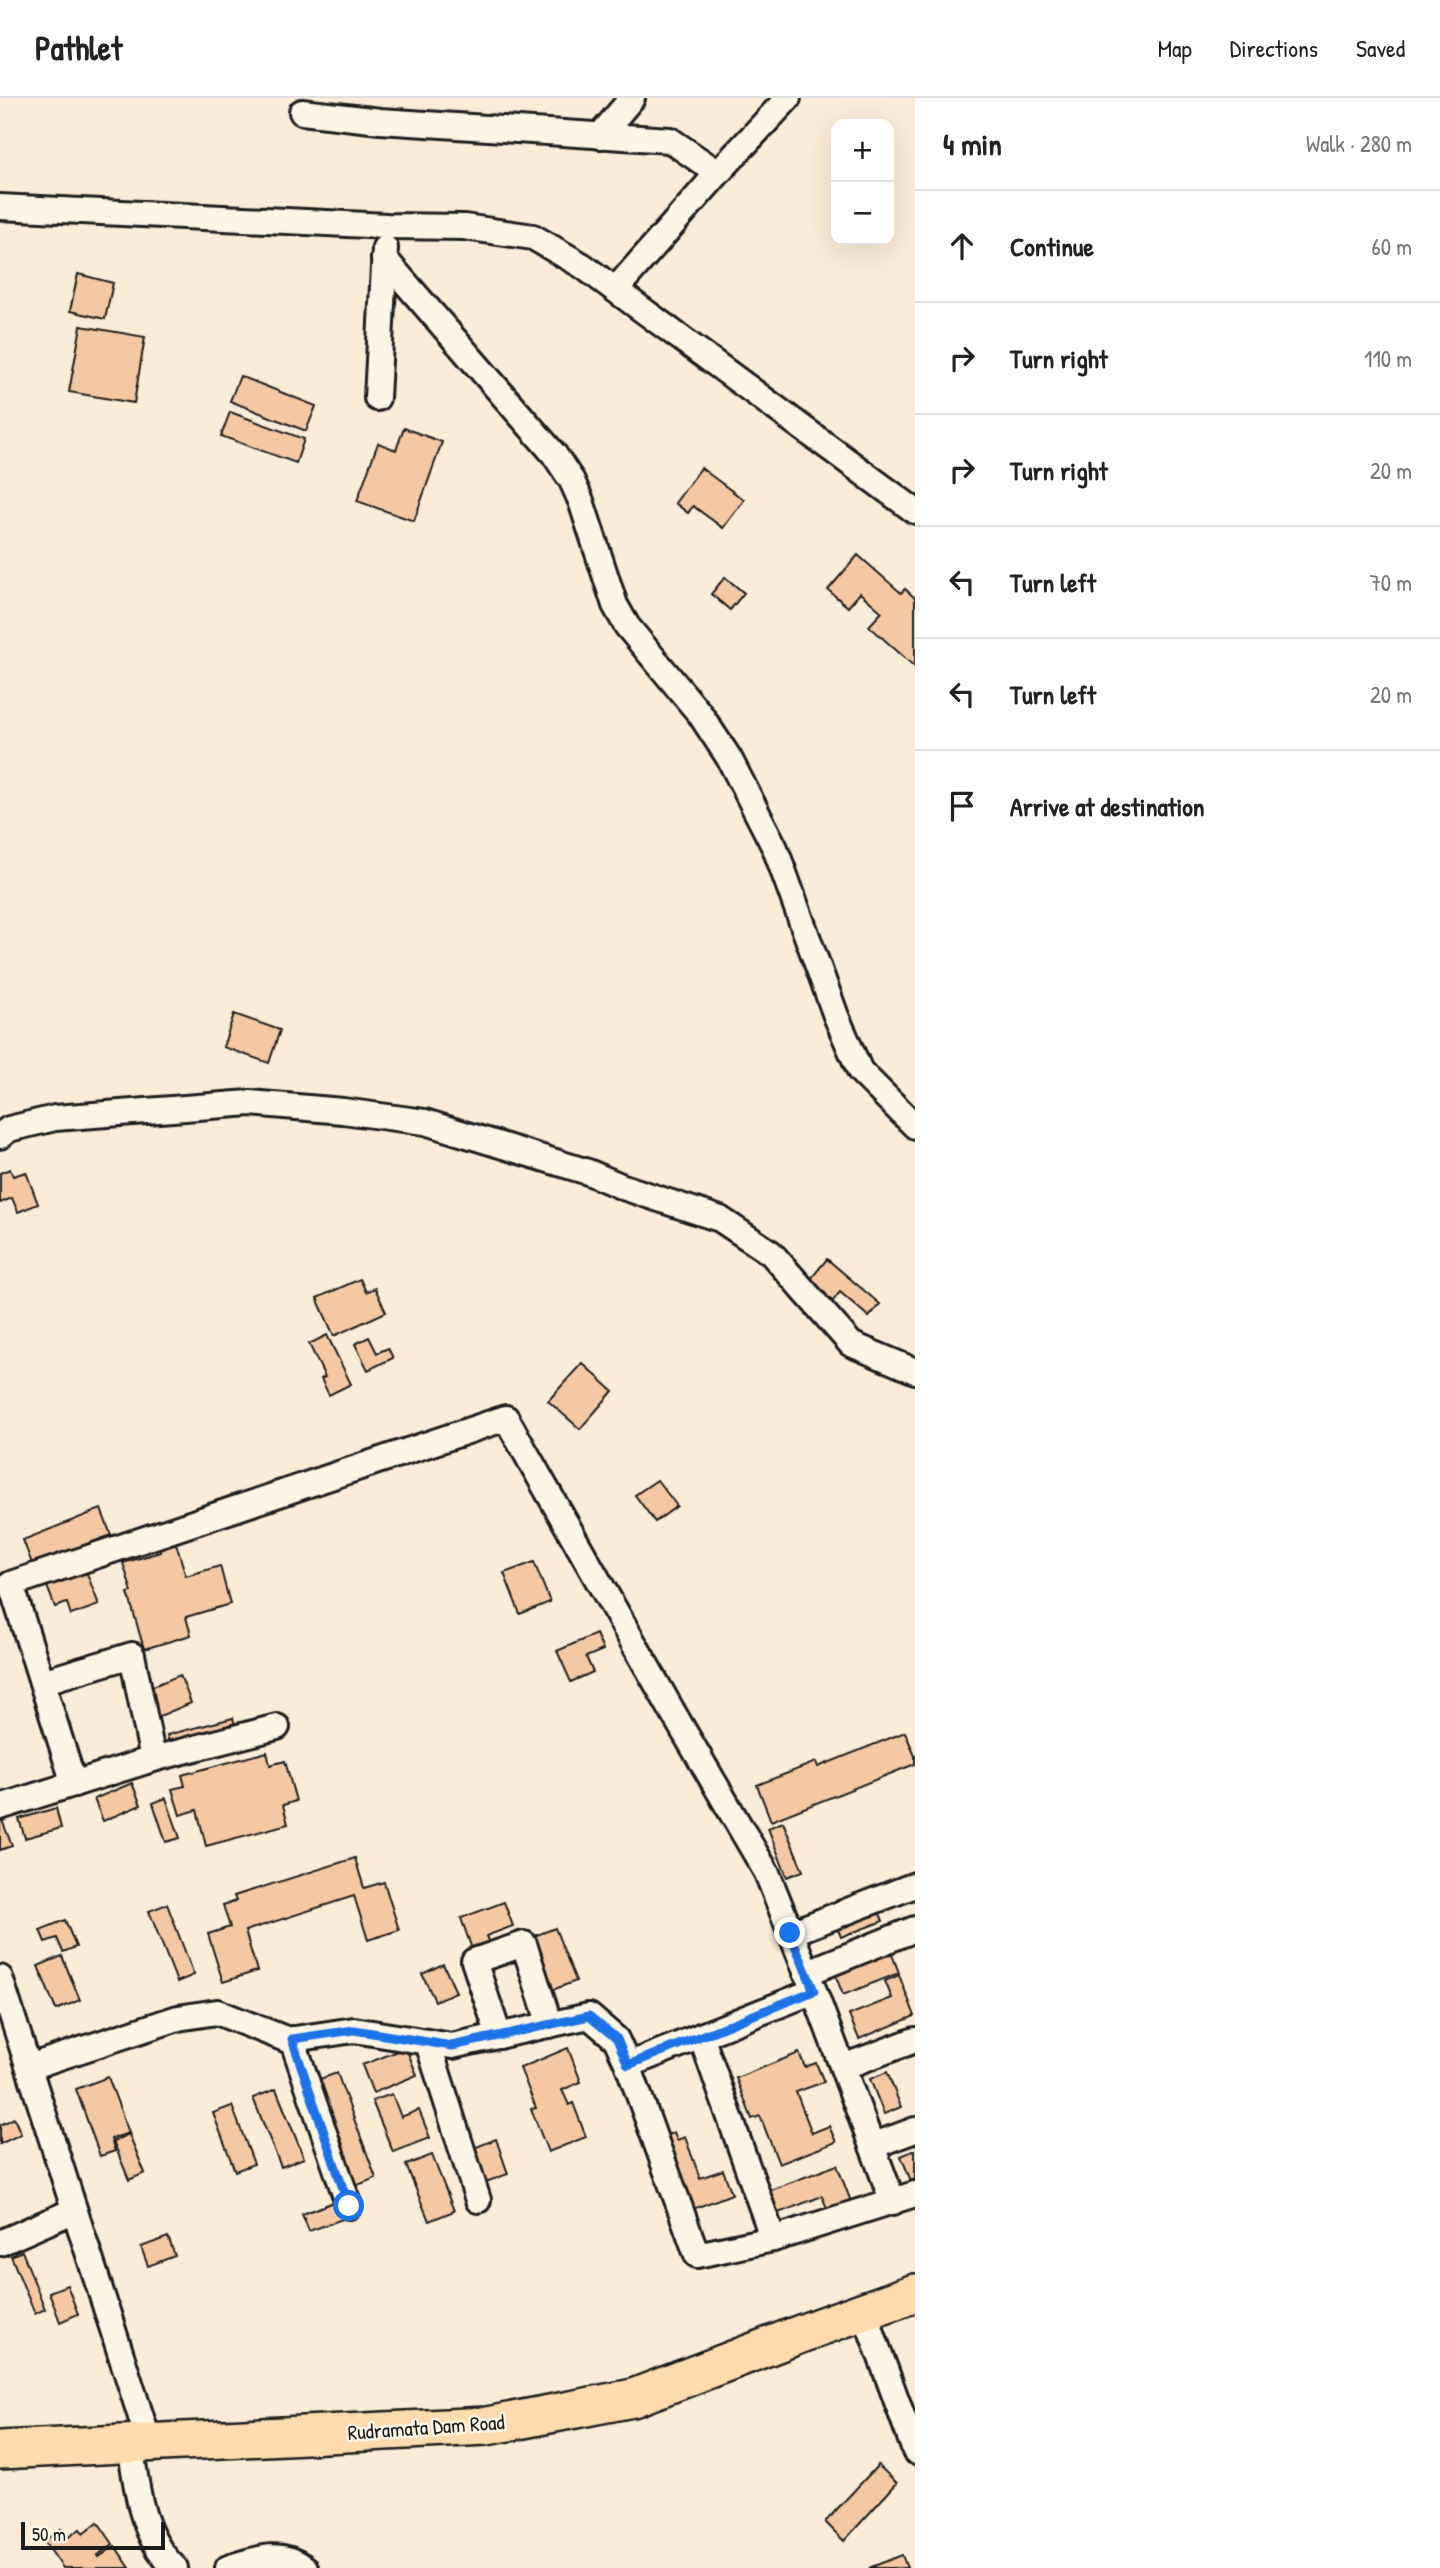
<!DOCTYPE html>
<html lang="en">
<head>
<meta charset="utf-8">
<style>
	body { margin:0; font-family:"Patrick Hand",sans-serif; background:#f2f2f2; color:#222 }
	.controls { position:absolute; right:21px; top:21px; display:grid; overflow:hidden; border-radius:14px; box-shadow:0 7px 28px #0002 }
	.controls button { width:63px; height:63px; display:grid; place-items:center; padding:0; border:0; border-bottom:2px solid #e0e0e0; background:#fff; color:#222; font:35px sans-serif }
	.scale { position:absolute; left:21px; bottom:18px; width:144px; box-sizing:border-box; padding-left:7px; border:4px solid #1c1c1c; border-top:0; font-size:19px; line-height:24px; white-space:nowrap; color:#1c1c1c; -webkit-text-stroke:5px #fcf5e5; paint-order:stroke }
	.stop { position:absolute; width:21px; height:21px; margin:-16px; border:5px solid #1a73e8; border-radius:50%; background:#fff }
	.stop.end { background:#1a73e8; border-color:#fff; box-shadow:0 2px 7px #0008 }
	.list { margin:0; padding:0; list-style:none }
	h2 { display:flex; justify-content:space-between; align-items:center; height:91px; margin:0; padding:0 28px; font-size:30px }
	h2 small { font-size:23px; font-weight:400; color:#767676 }
	.list li { display:grid; grid-template-columns:46px 1fr auto; gap:21px; align-items:center; box-sizing:border-box; height:112px; padding:0 28px; border-top:2px solid #e0e0e0 }
	.list b { display:block; font-size:26px; white-space:nowrap }
	.list em { font-size:23px; font-style:normal; color:#767676 }
	.icon { flex:none; width:38px; height:38px; fill:none; stroke:currentColor; stroke-width:2; stroke-linecap:round; stroke-linejoin:round }
	.map { position:relative; flex:none; width:915px; height:2470px; overflow:hidden }
	header { display:flex; align-items:center; gap:42px; box-sizing:border-box; height:98px; padding:0 35px; background:#fff; border-bottom:2px solid #e0e0e0 }
	header strong { font-size:33px }
	nav { display:flex; gap:38px; margin-inline-start:auto; font-size:24px }
	main { display:flex }
	aside { flex:1; background:#fff }
	.map>svg:first-child { display:block }
	.building { fill:#f5c8a4; stroke:#1c1c1c; stroke-width:2 }
	.lines { fill:none; stroke-linecap:round; stroke-linejoin:round }
	.minor-casing { stroke:#1c1c1c; stroke-width:30 }
	.highway-casing { stroke:#1c1c1c; stroke-width:42 }
	.minor { stroke:#fcf5e5; stroke-width:24 }
	.highway { stroke:#fedbac; stroke-width:37 }
	.route { stroke:#1a73e8; stroke-width:9 }
	.labels { text-anchor:middle; dominant-baseline:central; stroke-width:5; stroke-linejoin:round; paint-order:stroke }
	.street-label { font-size:21px; fill:#1c1c1c; stroke:#fcf5e5 }
</style>
</head>
<body>
<header>
<strong>Pathlet</strong>
<nav><a>Map</a><a>Directions</a><a>Saved</a></nav>
</header>
<main>
<div class="map">
<svg width="915" height="2470" viewBox="0 0 915 2470">
	<rect width="100%" height="100%" fill="#fbecd8"/>
	<filter id="ink" filterUnits="userSpaceOnUse"><feTurbulence type="fractalNoise" baseFrequency=".0143" numOctaves="2"/><feDisplacementMap in="SourceGraphic" scale="14" xChannelSelector="R" yChannelSelector="G"/><feConvolveMatrix kernelMatrix="1 2 1 2 8 2 1 2 1" color-interpolation-filters="sRGB"/></filter>
	<g filter="url(#ink)">
		<g class="building">
			<path d="M78 176 113 185 105 221 70 213Z"/>
			<path d="M81 228 145 239 134 305 69 294Z"/>
			<path d="M240 278 316 308 306 333 230 303Z"/>
			<path d="M230 314 304 341 296 365 221 338Z"/>
			<path d="M404 330 442 344 414 423 357 403 378 345 396 352Z"/>
			<path d="M701 370 744 402 723 430 693 408 688 415 675 405Z"/>
			<path d="M858 457 901 495 905 491 915 500V569L869 528 882 514 860 495 848 509 828 492Z"/>
			<path d="M725 479 744 495 730 512 711 496Z"/>
			<path d="M234 916 280 932 269 965 223 949Z"/>
			<path d="M10 1071 13 1078 26 1074 38 1106 18 1114 12 1100 0 1105V1075Z"/>
			<path d="M827 1161 880 1206 869 1219 840 1194 829 1208 805 1188Z"/>
			<path d="M360 1181 366 1194 375 1190 386 1214 334 1238 317 1200Z"/>
			<path d="M327 1237 351 1286 329 1297 321 1281 325 1279 309 1246Z"/>
			<path d="M369 1239 377 1255 388 1250 393 1260 368 1272 355 1246Z"/>
			<path d="M582 1265 613 1293 580 1331 548 1303Z"/>
			<path d="M657 1382 677 1408 655 1424 635 1397Z"/>
			<path d="M101 1411 111 1437 33 1468 23 1442Z"/>
			<path d="M174 1439 186 1478 220 1468 230 1506 186 1519 191 1537 144 1551 128 1495 132 1494 123 1465 160 1454 157 1444Z"/>
			<path d="M534 1464 550 1504 520 1516 504 1475Z"/>
			<path d="M86 1473 99 1507 71 1517 67 1505 55 1509 47 1488Z"/>
			<path d="M596 1536 603 1552 586 1559 593 1574 571 1584 557 1553Z"/>
			<path d="M180 1577 191 1605 155 1620 143 1592Z"/>
			<path d="M233 1620 237 1635 171 1652 167 1637Z"/>
			<path d="M905 1634 915 1658V1666L771 1723 757 1687 816 1664 818 1669Z"/>
			<path d="M267 1654 270 1667 285 1663 296 1703 283 1707 288 1726 206 1748 197 1712 180 1717 172 1691 185 1688 182 1677Z"/>
			<path d="M132 1685 141 1707 103 1723 94 1701Z"/>
			<path d="M166 1700 180 1740 166 1744 153 1705Z"/>
			<path d="M56 1710 61 1730 25 1740 19 1721Z"/>
			<path d="M2 1722 12 1748 0 1752V1723Z"/>
			<path d="M783 1724 803 1773 787 1779 768 1730Z"/>
			<path d="M355 1760 364 1790 384 1784 399 1832 368 1842 354 1798 245 1833 257 1873 223 1884 208 1836 230 1829 223 1807 236 1803 234 1798Z"/>
			<path d="M504 1804 513 1828 486 1838 489 1845 472 1851 461 1820Z"/>
			<path d="M167 1806 194 1877 177 1884 149 1813Z"/>
			<path d="M878 1811 883 1823 841 1839 836 1827Z"/>
			<path d="M65 1822 76 1849 63 1854 57 1840 45 1844 40 1832Z"/>
			<path d="M555 1830 576 1883 550 1893 529 1840Z"/>
			<path d="M890 1851 899 1875 843 1897 834 1873Z"/>
			<path d="M62 1858 80 1902 56 1912 38 1868Z"/>
			<path d="M443 1866 456 1894 435 1903 422 1876Z"/>
			<path d="M899 1877 915 1918 859 1941 849 1917 892 1900 885 1883Z"/>
			<path d="M406 1950 417 1977 373 1995 362 1967Z"/>
			<path d="M568 1950 581 1984 562 1992 569 2007 573 2005 586 2039 548 2054 531 2011 536 2010 520 1970Z"/>
			<path d="M799 1955 805 1969 816 1965 824 1984 796 1994 812 2035 829 2028 836 2044 779 2066 760 2018 752 2021 736 1980Z"/>
			<path d="M887 1974 901 2009 884 2016 870 1981Z"/>
			<path d="M337 1975 376 2080 350 2090 311 1984Z"/>
			<path d="M108 1979 129 2035 111 2041 115 2053 100 2058 76 1991Z"/>
			<path d="M276 1991 304 2060 281 2069 253 2000Z"/>
			<path d="M392 1996 401 2019 419 2012 430 2040 393 2054 372 2003Z"/>
			<path d="M232 2008 254 2066 235 2073 213 2015Z"/>
			<path d="M14 2020 21 2036 0 2046V2027Z"/>
			<path d="M674 2034 677 2042 685 2039 700 2080 723 2072 732 2096 688 2113 661 2040Z"/>
			<path d="M129 2036 145 2075 129 2082 113 2043Z"/>
			<path d="M496 2041 508 2076 486 2084 474 2050Z"/>
			<path d="M915 2052V2081L911 2083 901 2058Z"/>
			<path d="M432 2057 454 2113 429 2123 406 2067Z"/>
			<path d="M837 2067 853 2109 830 2118 822 2098 771 2118 762 2095Z"/>
			<path d="M336 2103 343 2121 309 2133 302 2116Z"/>
			<path d="M168 2139 175 2158 148 2168 141 2149Z"/>
			<path d="M22 2153 45 2211 35 2216 11 2158Z"/>
			<path d="M67 2187 78 2216 60 2224 49 2194Z"/>
			<path d="M878 2367 897 2385 844 2443 825 2424Z"/>
			<path d="M98 2424 113 2446 98 2457 99 2459 115 2448 130 2470H63L44 2443 61 2431 67 2440 80 2431 83 2436Z"/>
			<path d="M902 2457 907 2470H869Z"/>
		</g>
		<g class="lines">
			<defs>
				<g id="minor">
					<path d="M302 14 380 23 670 42 718 75"/>
					<path d="M600 38 632 0"/>
					<path d="M0 109 387 128 464 129 533 139 583 168 915 413"/>
					<path d="M384 160 554 356 572 383 581 403 615 507 627 528 700 616 729 660 775 750 836 918 860 973 915 1028"/>
					<path d="M616 191 718 75 788 0"/>
					<path d="M377 300 385 150"/>
					<path d="M0 1038 9 1031 55 1020 250 1005 343 1013 425 1024 588 1074 623 1089 720 1121 771 1155 851 1246 915 1273"/>
					<path d="M42 1584 132 1557 153 1661"/>
					<path d="M74 1686 11 1486 506 1320 675 1618 767 1775 814 1893 893 2104"/>
					<path d="M0 1709 153 1661 277 1629"/>
					<path d="M791 1835 915 1787"/>
					<path d="M806 1875 915 1831"/>
					<path d="M0 1880 149 2344"/>
					<path d="M499 1938 474 1863 524 1846 550 1927"/>
					<path d="M701 1938 773 2141"/>
					<path d="M292 1941 349 2108"/>
					<path d="M428 1945 478 2102"/>
					<path d="M628 1967 814 1893"/>
					<path d="M29 1969 178 1920 217 1914 288 1942 354 1932 452 1948 589 1918 616 1941 628 1967 697 2157 773 2141 915 2096"/>
					<path d="M843 1969 915 1942"/>
					<path d="M872 2048 915 2032"/>
					<path d="M0 2145 73 2113"/>
					<path d="M864 2213 915 2353"/>
					<path d="M130 2345C137 2390 140 2438 175 2470"/>
					<path d="M228 2470C256 2461 280 2451 305 2470"/>
				</g>
				<path id="highway" d="M0 2352 487 2328 633 2300 819 2229 915 2195"/>
			</defs>
			<use href="#minor" class="minor-casing"/>
			<use href="#highway" class="highway-casing"/>
			<use href="#minor" class="minor"/>
			<use href="#highway" class="highway"/>
		</g>
	</g>
	<g class="lines" filter="url(#ink)">
		<path class="route" d="M349 2108 292 1941 354 1932 452 1948 589 1918 617 1941 628 1967 814 1893 790 1835"/>
	</g>
	<g class="labels">
		<g class="street-label">
			<text transform="translate(426 2329) rotate(-4)">Rudramata Dam Road</text>
		</g>
	</g>
</svg>
<div class="controls">
<button>+</button>
<button>−</button>
</div>
<div class="scale">50 m</div>
<div class="stop" style="left:349px;top:2108px"></div>
<div class="stop end" style="left:790px;top:1835px"></div>
</div>
<aside>
<h2>4 min<small>Walk · 280 m</small></h2>
<ul class="list">
<li><svg class="icon" aria-label="ahead" viewBox="0 0 24 24"><path d="M12 20V5M6 11l6-6 6 6"/></svg><div><b>Continue</b></div><em>60 m</em></li>
<li><svg class="icon" aria-label="right" viewBox="0 0 24 24"><path d="M7 20v-9h11M14 6l5 5-5 5"/></svg><div><b>Turn right</b></div><em>110 m</em></li>
<li><svg class="icon" aria-label="right" viewBox="0 0 24 24"><path d="M7 20v-9h11M14 6l5 5-5 5"/></svg><div><b>Turn right</b></div><em>20 m</em></li>
<li><svg class="icon" aria-label="left" viewBox="0 0 24 24"><path d="M17 20v-9H6M10 6l-5 5 5 5"/></svg><div><b>Turn left</b></div><em>70 m</em></li>
<li><svg class="icon" aria-label="left" viewBox="0 0 24 24"><path d="M17 20v-9H6M10 6l-5 5 5 5"/></svg><div><b>Turn left</b></div><em>20 m</em></li>
<li><svg class="icon" aria-label="arrive" viewBox="0 0 24 24"><path d="M6 21V4h12l-3 4 3 4H6"/></svg><div><b>Arrive at destination</b></div></li>
</ul>
</aside>
</main>
</body>
</html>
